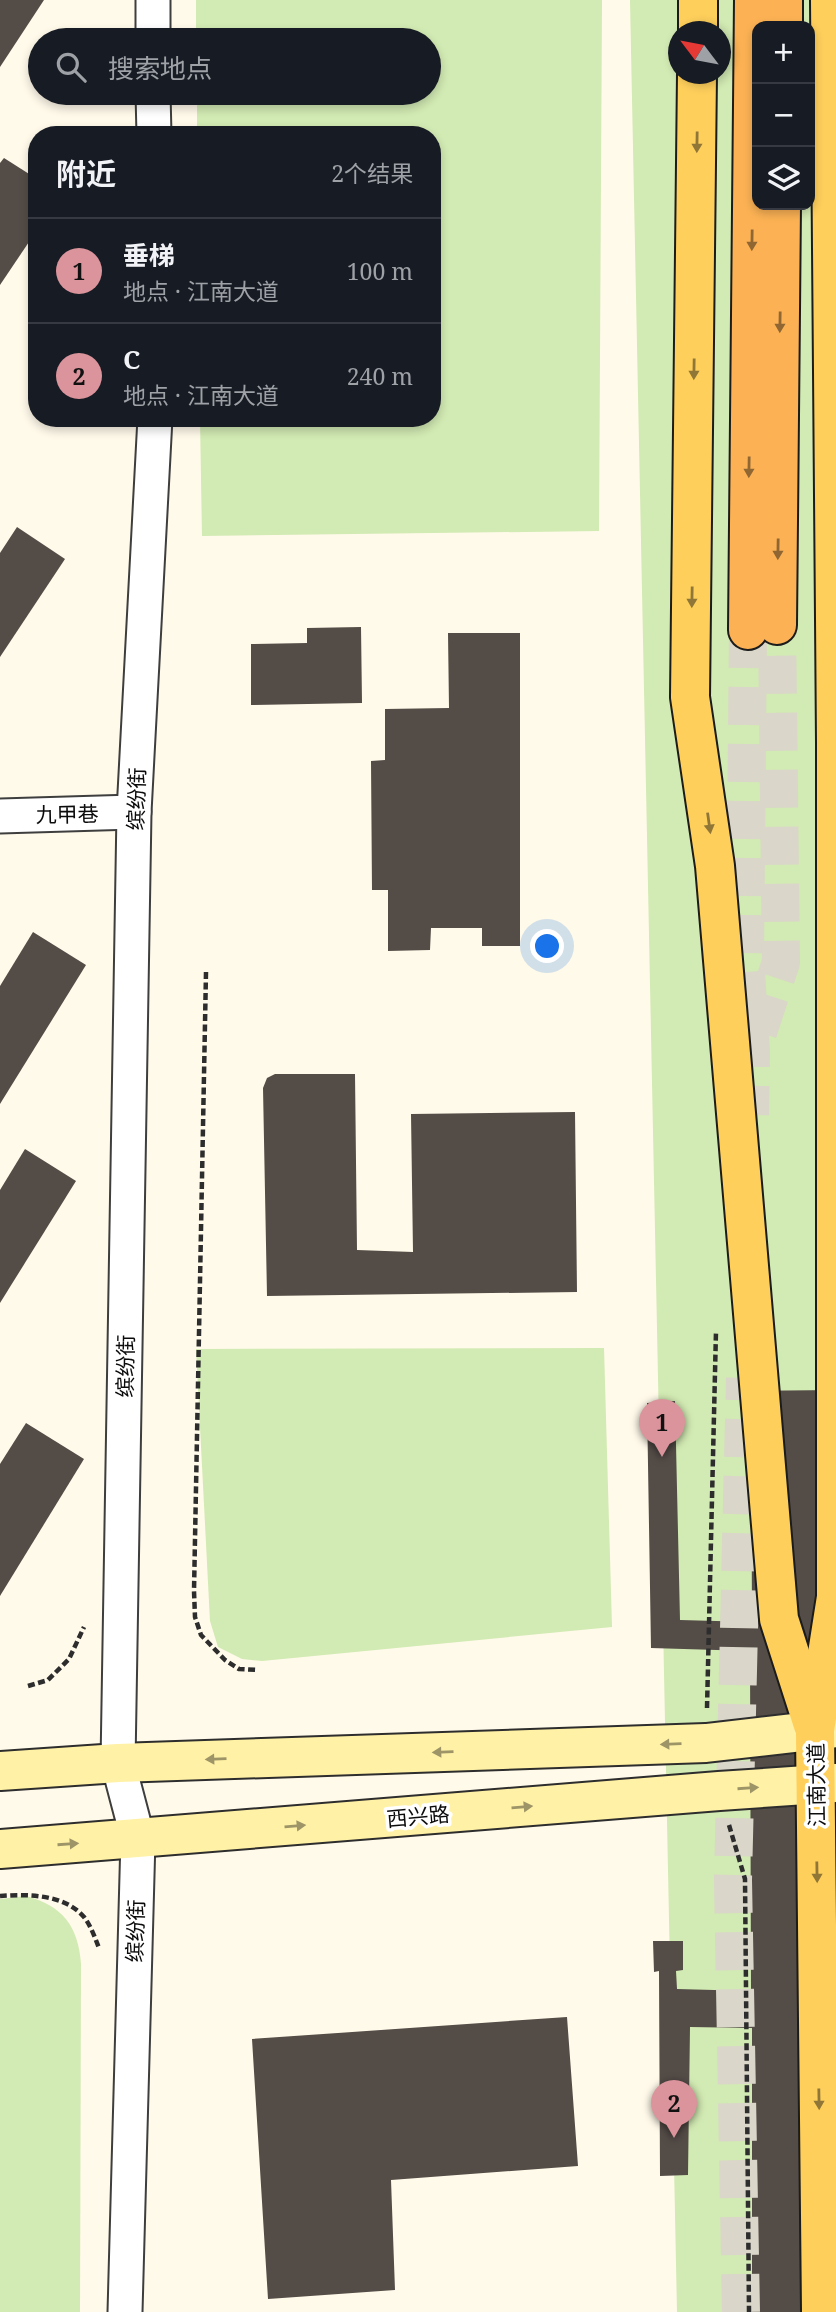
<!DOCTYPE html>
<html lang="zh">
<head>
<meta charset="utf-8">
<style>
	body { margin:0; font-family:"Noto Serif","Noto Sans SC",serif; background:#20242c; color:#f1f3f6 }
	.controls { position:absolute; right:21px; top:21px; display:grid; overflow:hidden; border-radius:14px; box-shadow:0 4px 10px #0003 }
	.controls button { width:63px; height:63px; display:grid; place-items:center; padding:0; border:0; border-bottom:2px solid #363941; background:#171b24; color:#f1f3f6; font:35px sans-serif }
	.compass { position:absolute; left:668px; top:21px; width:63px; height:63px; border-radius:50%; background:#171b24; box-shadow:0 4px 10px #0003; rotate:302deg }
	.you { position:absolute; left:548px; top:947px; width:24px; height:24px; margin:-18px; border:5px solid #fff; border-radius:50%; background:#1a73e8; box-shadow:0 0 0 10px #1a73e833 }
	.badge { display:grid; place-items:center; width:46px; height:46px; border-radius:50%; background:#db949c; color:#111; font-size:23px; font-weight:700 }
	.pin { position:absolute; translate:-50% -58px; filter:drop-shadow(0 2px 4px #0008) }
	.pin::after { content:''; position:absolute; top:37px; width:24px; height:21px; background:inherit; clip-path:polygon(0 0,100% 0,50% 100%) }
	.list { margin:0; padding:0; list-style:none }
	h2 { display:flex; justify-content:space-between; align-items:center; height:91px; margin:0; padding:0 28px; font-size:30px }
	h2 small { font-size:23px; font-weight:400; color:#9ea1a6 }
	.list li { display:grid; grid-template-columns:46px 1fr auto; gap:21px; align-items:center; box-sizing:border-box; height:105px; padding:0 28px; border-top:2px solid #363941 }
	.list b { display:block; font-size:26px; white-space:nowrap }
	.list p { margin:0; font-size:23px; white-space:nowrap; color:#9ea1a6 }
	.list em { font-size:23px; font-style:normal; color:#9ea1a6 }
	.icon { flex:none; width:38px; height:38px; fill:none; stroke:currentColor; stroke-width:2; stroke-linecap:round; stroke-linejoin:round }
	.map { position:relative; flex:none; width:836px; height:2312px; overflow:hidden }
	.search { position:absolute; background:#171b24; box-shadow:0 4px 10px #0003; left:28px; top:28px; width:413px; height:77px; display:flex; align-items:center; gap:18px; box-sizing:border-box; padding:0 24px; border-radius:38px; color:#9ea1a6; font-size:26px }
	.panel { position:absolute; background:#171b24; box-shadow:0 4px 10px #0003; left:28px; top:126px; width:413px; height:301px; border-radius:28px }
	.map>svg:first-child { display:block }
	.green { fill:#d2eab3; fill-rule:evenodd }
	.building { fill:#544c47 }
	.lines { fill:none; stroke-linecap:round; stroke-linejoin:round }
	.trunk-tunnel { stroke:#dad6c9; stroke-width:38; stroke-dasharray:38 19; stroke-linecap:butt }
	.minor-casing { stroke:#3e3e3e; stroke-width:37 }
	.secondary-casing { stroke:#2d2d2d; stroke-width:42 }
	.primary-casing { stroke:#1c1c1c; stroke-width:42 }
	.trunk-casing { stroke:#1c1c1c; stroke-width:42 }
	.path { stroke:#2d2d2d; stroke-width:4.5; stroke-dasharray:7 3.5; stroke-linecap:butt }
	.minor { stroke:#fff; stroke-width:33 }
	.secondary { stroke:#fff1a5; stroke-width:38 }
	.primary { stroke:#fecf5b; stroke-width:38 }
	.trunk { stroke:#fcb254; stroke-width:38 }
	.oneway { fill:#917737 }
	.oneway2 { fill:#906733 }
	.oneway3 { fill:#9d9567 }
	.labels { text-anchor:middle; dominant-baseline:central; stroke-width:7; stroke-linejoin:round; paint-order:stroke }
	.street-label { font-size:21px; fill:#0b0b0b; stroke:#fff }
</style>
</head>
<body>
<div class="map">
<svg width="836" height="2312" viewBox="0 0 836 2312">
	<rect width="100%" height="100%" fill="#fffaea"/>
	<g class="green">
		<path d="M196 0H602L599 531 202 536 200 418H432V135H197V93H429V40H196Z"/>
		<path d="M630 0H836V2312H677ZM757 26H810V205H757ZM678 32H720V74H678Z"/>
		<path d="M604 1348 612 1627 262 1661 242 1659 218 1647 210 1621 196 1349Z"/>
		<path d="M26 1896C63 1906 78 1926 81 1964L80 2312H0V1899Z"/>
	</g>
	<g class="building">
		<path d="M0 0H44L0 67Z"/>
		<path d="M4 158 37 179V230L0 285V163Z"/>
		<path d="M17 527 65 559 0 657V553Z"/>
		<path d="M361 627 362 703 251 705V644L307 643V628Z"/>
		<path d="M448 633H520V946H482V928H431L430 950 388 951V890H372L371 761 385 760V709L449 708Z"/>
		<path d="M33 932 86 965 0 1104V986Z"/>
		<path d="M275 1074H355L357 1250 413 1252 411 1114 575 1112 577 1292 267 1296 263 1088 267 1078Z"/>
		<path d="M25 1149 76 1181 0 1303V1190Z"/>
		<path d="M836 1390V2312H752V2028L690 2027 688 2175 660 2176 659 1971 654 1972 653 1941H683V1970L676 1971 677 1989 751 1991 750 1651 651 1648 647 1403 675 1401 680 1620 752 1622 751 1391Z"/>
		<path d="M26 1423 84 1459 0 1596V1464Z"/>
		<path d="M567 2017 578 2166 391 2180 395 2290 268 2299 252 2039Z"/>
	</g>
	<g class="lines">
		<g class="trunk-tunnel">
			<path d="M748 630 745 956 751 1053 750 1115"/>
			<path d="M758 1032 781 962 777 625"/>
			<path d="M741 2312 733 1880 745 1378"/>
		</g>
		<defs>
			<g id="minor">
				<path d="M153 0V40"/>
				<path d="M153 93 154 135"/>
				<path d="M0 816 134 812"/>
				<path d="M125 2312 138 1839 118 1763 134 812 155 418"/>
			</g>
			<g id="secondary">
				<path d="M0 1771 118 1763 706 1743 836 1728"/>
				<path d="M0 1849 719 1791 836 1783"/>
			</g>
			<g id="primary">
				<path d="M698 32V0"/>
				<path d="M697 74 690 697 715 866 779 1619 813 1725"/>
				<path d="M821 2312 815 1730 836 1597V742L830 0"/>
			</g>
			<g id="trunk">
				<path d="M783 26V0"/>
				<path d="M777 625 781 205"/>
				<path d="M748 630 754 0"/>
			</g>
		</defs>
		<use href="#minor" class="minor-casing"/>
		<use href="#secondary" class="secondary-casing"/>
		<use href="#primary" class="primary-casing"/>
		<use href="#trunk" class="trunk-casing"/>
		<g class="path">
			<path d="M206 972 194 1591 195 1617 201 1635 225 1660 239 1669 258 1670"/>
			<path d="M28 1686 48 1680 69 1659 84 1627"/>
			<path d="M707 1708 716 1331"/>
			<path d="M729 1825 745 1879 749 2312"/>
			<path d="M0 1896C28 1894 64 1894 84 1917 91 1926 95 1938 99 1948"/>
		</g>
		<use href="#minor" class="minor"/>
		<use href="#secondary" class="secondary"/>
		<use href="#primary" class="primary"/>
		<use href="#trunk" class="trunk"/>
	</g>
	<defs><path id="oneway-solid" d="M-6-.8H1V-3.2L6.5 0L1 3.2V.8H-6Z" transform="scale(1.75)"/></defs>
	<g class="oneway">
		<use href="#oneway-solid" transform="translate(697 142) rotate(91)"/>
		<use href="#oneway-solid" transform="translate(694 369) rotate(91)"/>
		<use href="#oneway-solid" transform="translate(692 597) rotate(91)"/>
		<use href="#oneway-solid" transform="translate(709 823) rotate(82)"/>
		<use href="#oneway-solid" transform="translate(817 1872) rotate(89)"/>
		<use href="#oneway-solid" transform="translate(819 2099) rotate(89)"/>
	</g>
	<g class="oneway2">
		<use href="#oneway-solid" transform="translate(752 240) rotate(91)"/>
		<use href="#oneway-solid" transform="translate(780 322) rotate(91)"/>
		<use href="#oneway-solid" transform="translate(749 467) rotate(91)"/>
		<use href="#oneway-solid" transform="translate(778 549) rotate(91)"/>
	</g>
	<g class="oneway3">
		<use href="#oneway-solid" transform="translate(671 1744) rotate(178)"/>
		<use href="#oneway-solid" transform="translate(443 1752) rotate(178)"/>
		<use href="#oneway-solid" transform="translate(216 1759) rotate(178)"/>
		<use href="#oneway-solid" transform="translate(748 1788) rotate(-4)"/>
		<use href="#oneway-solid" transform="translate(522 1807) rotate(-5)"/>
		<use href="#oneway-solid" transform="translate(295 1826) rotate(-5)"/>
		<use href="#oneway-solid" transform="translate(68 1844) rotate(-4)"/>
	</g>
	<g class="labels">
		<g class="street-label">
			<text transform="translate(136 799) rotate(-88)">缤纷街</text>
			<text transform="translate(67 814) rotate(-1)">九甲巷</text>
			<text transform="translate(125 1366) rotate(-89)">缤纷街</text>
			<text transform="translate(816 1785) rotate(-91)">江南大道</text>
			<text transform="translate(418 1816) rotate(-5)">西兴路</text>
			<text transform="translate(135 1931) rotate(-88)">缤纷街</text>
		</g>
	</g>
</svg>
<div class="controls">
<button>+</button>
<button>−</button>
<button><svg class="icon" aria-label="layers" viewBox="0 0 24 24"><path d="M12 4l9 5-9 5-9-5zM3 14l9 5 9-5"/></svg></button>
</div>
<svg class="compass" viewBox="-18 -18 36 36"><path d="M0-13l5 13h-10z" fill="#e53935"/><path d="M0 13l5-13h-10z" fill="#9ea1a6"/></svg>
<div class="you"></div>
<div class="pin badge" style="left:662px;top:1457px">1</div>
<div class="pin badge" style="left:674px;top:2138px">2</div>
<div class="search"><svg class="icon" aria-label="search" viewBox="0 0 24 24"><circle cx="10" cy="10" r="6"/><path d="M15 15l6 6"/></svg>搜索地点</div>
<section class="panel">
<h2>附近<small>2个结果</small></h2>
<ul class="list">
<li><span class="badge">1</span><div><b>垂梯</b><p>地点 · 江南大道</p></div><em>100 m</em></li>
<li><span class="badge">2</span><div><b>C</b><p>地点 · 江南大道</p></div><em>240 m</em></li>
</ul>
</section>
</div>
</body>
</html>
